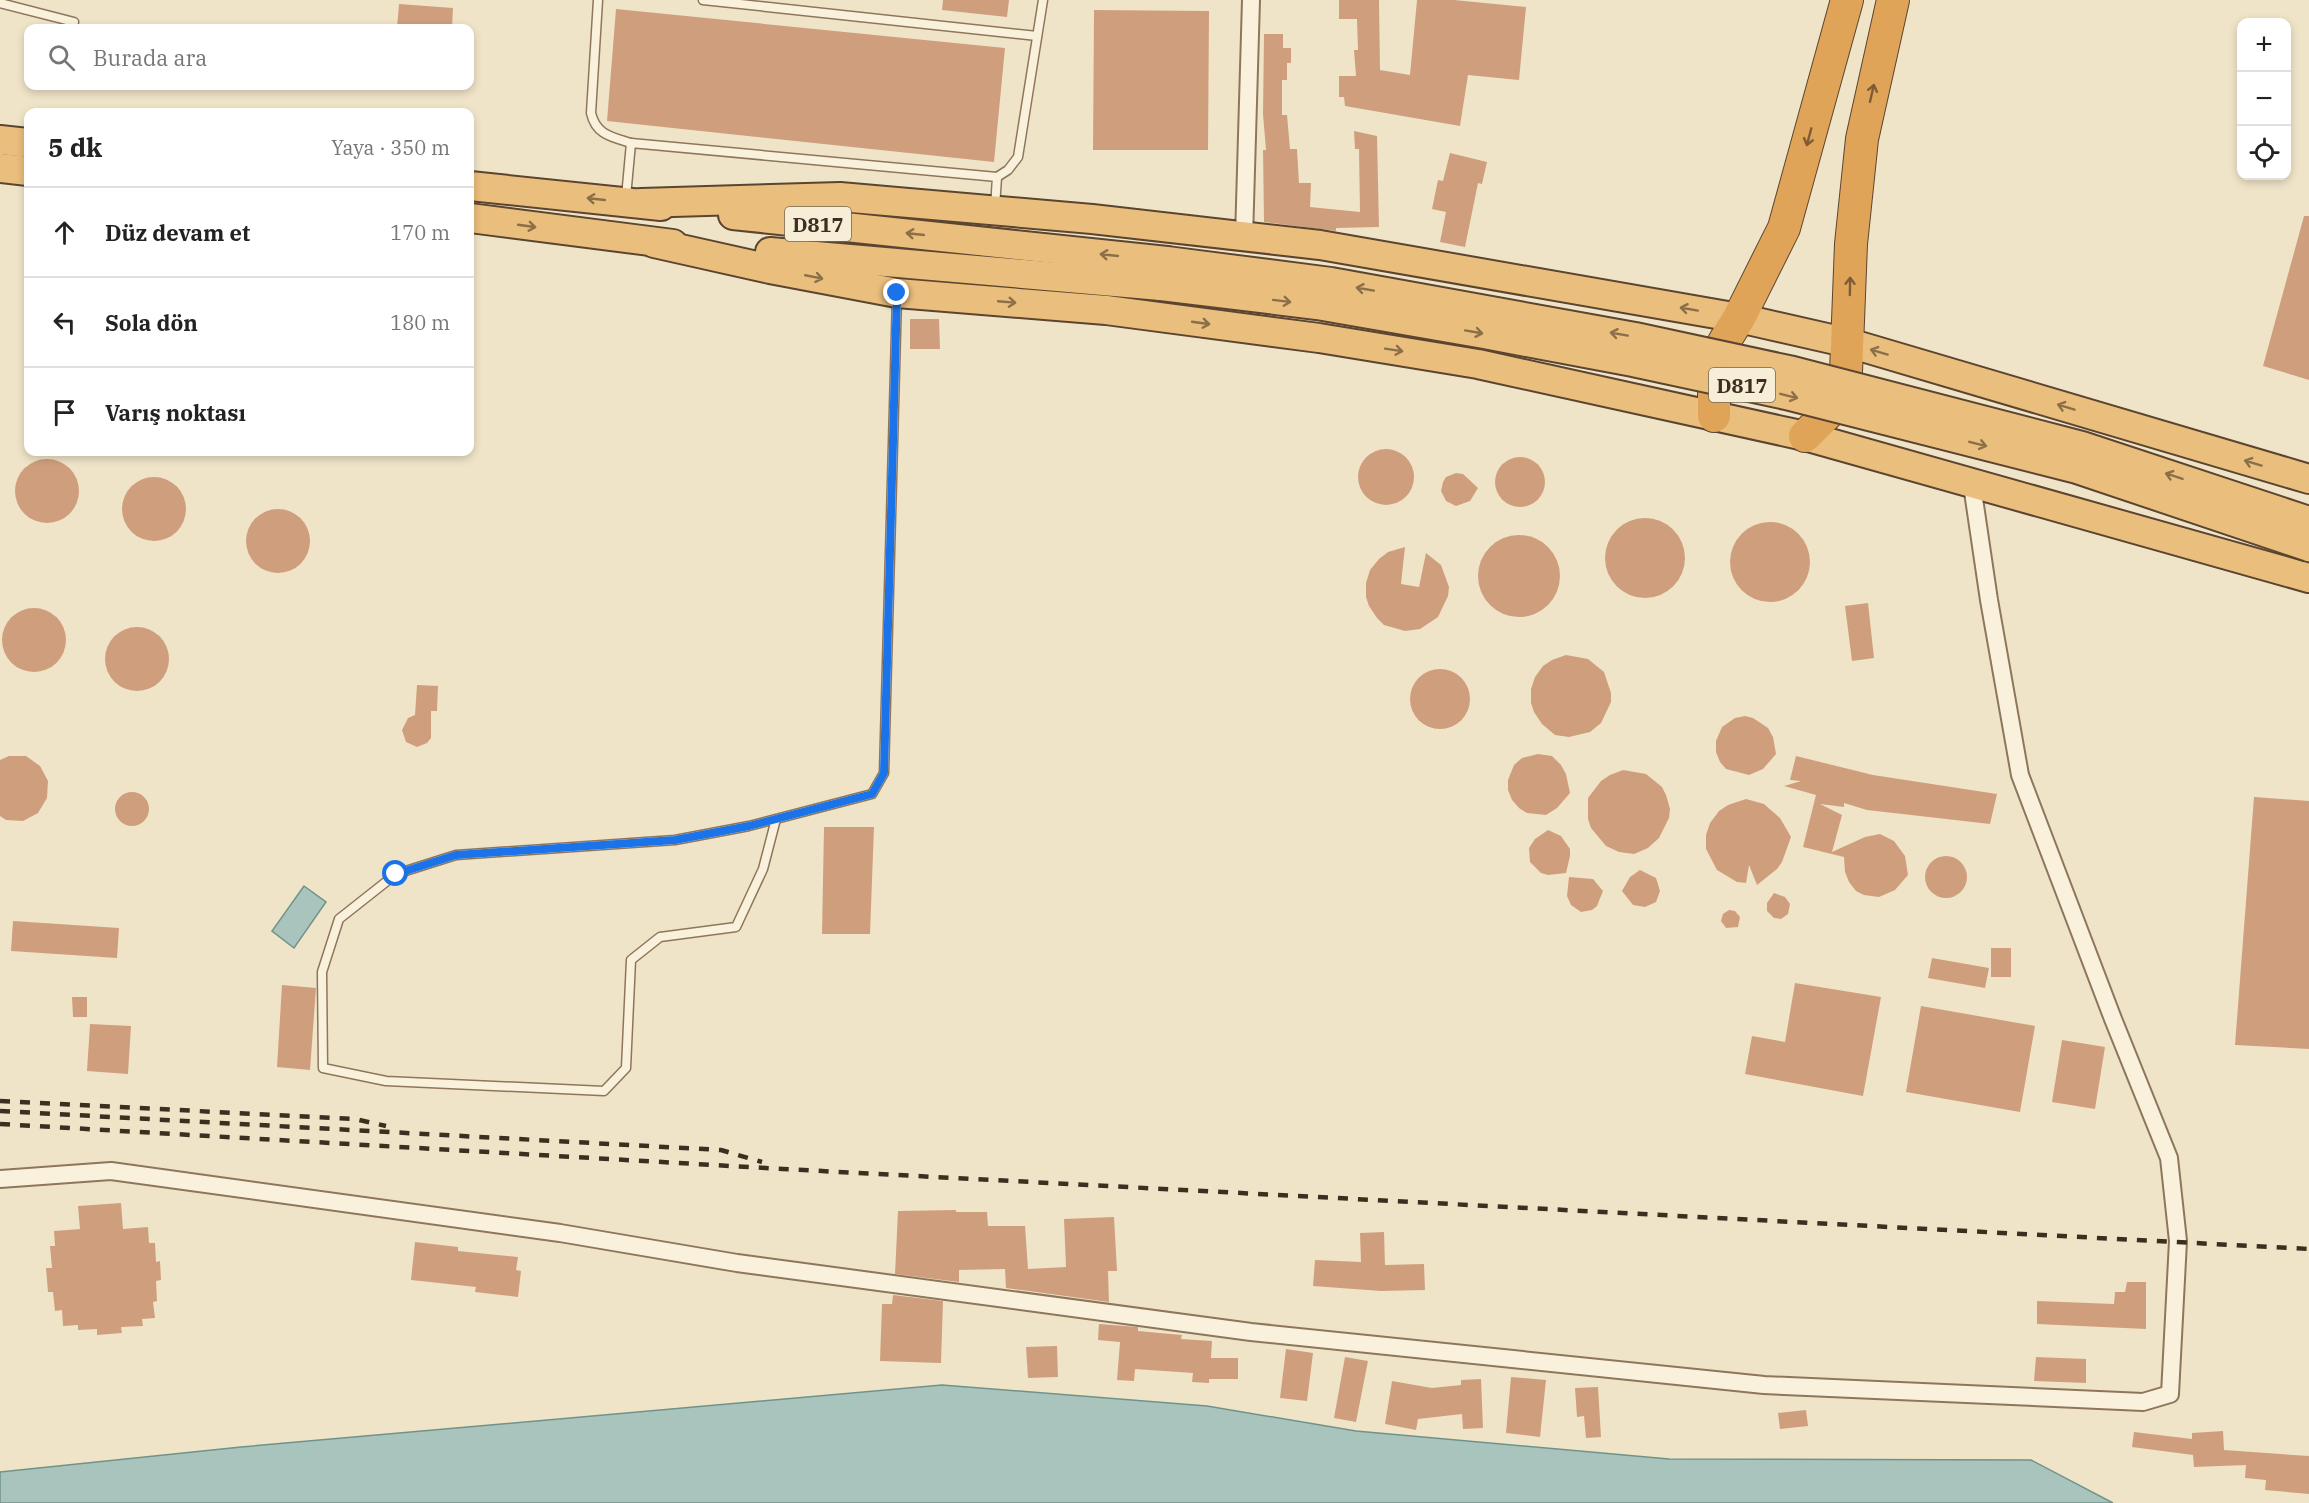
<!DOCTYPE html>
<html lang="tr">
<head>
<meta charset="utf-8">
<style>
	body { margin:0; font-family:"IBM Plex Serif",serif; background:#f6f6f6; color:#222 }
	.controls { position:absolute; right:18px; top:18px; display:grid; overflow:hidden; border-radius:12px; box-shadow:0 3px 9px #0003 }
	.controls button { width:54px; height:54px; display:grid; place-items:center; padding:0; border:0; border-bottom:2px solid #e0e0e0; background:#fff; color:#222; font:30px sans-serif }
	.stop { position:absolute; width:18px; height:18px; margin:-14px; border:4px solid #1a73e8; border-radius:50%; background:#fff }
	.stop.end { background:#1a73e8; border-color:#fff; box-shadow:0 2px 6px #0008 }
	.list { margin:0; padding:0; list-style:none }
	h2 { display:flex; justify-content:space-between; align-items:center; height:78px; margin:0; padding:0 24px; font-size:26px }
	h2 small { font-size:20px; font-weight:400; color:#767676 }
	.list li { display:grid; grid-template-columns:39px 1fr auto; gap:18px; align-items:center; box-sizing:border-box; height:90px; padding:0 24px; border-top:2px solid #e0e0e0 }
	.list b { display:block; font-size:22px; white-space:nowrap }
	.list em { font-size:20px; font-style:normal; color:#767676 }
	.icon { flex:none; width:33px; height:33px; fill:none; stroke:currentColor; stroke-width:2; stroke-linecap:round; stroke-linejoin:round }
	.map { position:relative; flex:none; width:2309px; height:1503px; overflow:hidden }
	.search { position:absolute; background:#fff; box-shadow:0 3px 9px #0003; left:24px; top:24px; width:450px; height:66px; display:flex; align-items:center; gap:15px; box-sizing:border-box; padding:0 21px; border-radius:12px; color:#767676; font-size:22px }
	.panel { position:absolute; background:#fff; box-shadow:0 3px 9px #0003; left:24px; top:108px; width:450px; height:348px; border-radius:12px }
	.map>svg:first-child { display:block }
	.water { fill:#a9c4bc; stroke:#6f938a; stroke-width:1.5 }
	.building { fill:#cf9f7d }
	.lines { fill:none; stroke-linecap:round; stroke-linejoin:round }
	.service-casing { stroke:#8d765c; stroke-width:11 }
	.minor-casing { stroke:#8d765c; stroke-width:20 }
	.trunk-casing { stroke:#5b4430; stroke-width:32 }
	.motorway-casing { stroke:#5b4430; stroke-width:34 }
	.service { stroke:#faf1dc; stroke-width:8 }
	.minor { stroke:#faf1dc; stroke-width:16 }
	.trunk { stroke:#eabe7c; stroke-width:28 }
	.motorway { stroke:#e0a458; stroke-width:32 }
	.rail { stroke:#3d2e20; stroke-width:4.5; stroke-dasharray:10 10; stroke-linecap:butt }
	.trunk-bridge-casing { stroke:#5b4430; stroke-width:32; stroke-linecap:butt }
	.trunk-bridge { stroke:#eabe7c; stroke-width:28 }
	.oneway { stroke:#7e5d36 }
	.oneway2 { stroke:#8b6f49 }
	.route { stroke:#1a73e8; stroke-width:8 }
	.labels { text-anchor:middle; dominant-baseline:central; stroke-width:4.5; stroke-linejoin:round; paint-order:stroke }
	.shield { fill:#f7eed8; stroke:#756857; stroke-width:1.5 }
	.shield-label { font-size:20px; font-weight:bold; fill:#3d2e20 }
</style>
</head>
<body>
<div class="map">
<svg width="2309" height="1503" viewBox="0 0 2309 1503">
	<rect width="100%" height="100%" fill="#f0e4c8"/>
	<g class="water">
		<path d="M304 886 326 902 294 948 272 931Z"/>
		<path d="M942 1385 1207 1406 1356 1431 1669 1459 2031 1460 2113 1503H0V1472L241 1447Z"/>
	</g>
	<g class="building">
		<path d="M943 0H1009L1007 17 942 10Z"/>
		<path d="M1339 0H1379L1380 70 1410 75 1417 0H1454L1526 7 1519 80 1468 75 1460 126 1345 106 1344 97H1339V76H1356L1354 50H1358L1357 19H1339Z"/>
		<path d="M399 4 453 8 452 28H397Z"/>
		<path d="M616 9 1005 48 994 162 607 121Z"/>
		<path d="M1094 10 1209 11 1208 150H1093Z"/>
		<path d="M1264 34H1283V48H1291V63H1287V80H1282V115H1287L1290 149H1297L1299 183H1311L1310 207 1360 212 1359 149H1355L1354 131 1377 136 1379 227 1336 228V231L1264 222 1263 150H1266L1263 114Z"/>
		<path d="M1450 153 1487 162 1482 184 1478 183 1465 247 1440 242 1446 212 1432 209 1438 180 1443 181Z"/>
		<path d="M2304 216H2309V380L2263 366Z"/>
		<path d="M910 319H939L940 349H910Z"/>
		<circle cx="1386" cy="477" r="28"/>
		<circle cx="1520" cy="482" r="25"/>
		<circle cx="47" cy="491" r="32"/>
		<path d="M1456 473 1463 474 1478 488 1470 501 1456 506 1446 501 1441 491 1443 482 1446 477Z"/>
		<circle cx="154" cy="509" r="32"/>
		<circle cx="278" cy="541" r="32"/>
		<circle cx="1645" cy="558" r="40"/>
		<circle cx="1770" cy="562" r="40"/>
		<circle cx="1519" cy="576" r="41"/>
		<path d="M1405 547 1401 584 1419 587 1426 553 1441 565 1449 587 1448 596 1438 617 1420 629 1405 631 1384 625 1377 618 1369 606 1366 597V583L1370 570 1379 559 1388 552Z"/>
		<path d="M1868 603 1874 658 1852 661 1845 606Z"/>
		<circle cx="34" cy="640" r="32"/>
		<circle cx="137" cy="659" r="32"/>
		<path d="M1566 655 1588 659 1604 672 1611 693V702L1601 723 1590 732 1569 737 1555 735 1542 724 1534 712 1531 703V689L1535 677 1543 666 1552 660Z"/>
		<circle cx="1440" cy="699" r="30"/>
		<path d="M417 685 438 686 437 711H431V738L427 743 417 747 406 742 402 730 408 718 415 715Z"/>
		<path d="M1745 716 1753 718 1768 728 1773 737 1776 754 1763 769 1749 775 1726 769 1720 762 1716 752V741L1722 727 1735 718Z"/>
		<path d="M1538 754 1552 756 1561 765 1566 774 1570 793 1557 808 1546 815 1527 813 1519 808 1512 800 1508 790V780L1514 765 1522 758Z"/>
		<path d="M9 756H26L40 766 48 781 47 798 38 813 23 821 6 820 0 816V760Z"/>
		<path d="M1796 756 1873 775 1997 794 1990 824 1867 810 1844 803V807L1820 804 1842 815 1832 852 1865 837 1880 834 1894 841 1905 856 1908 875 1895 890 1879 897 1864 895 1856 891 1849 882 1845 872 1844 857 1803 847 1816 795 1784 786 1801 781 1790 780Z"/>
		<path d="M1623 770 1646 774 1662 787 1666 795 1670 809 1669 818 1659 838 1648 848 1634 854 1619 852 1606 846 1591 828 1588 819V798L1601 781 1610 775Z"/>
		<circle cx="132" cy="809" r="17"/>
		<path d="M2254 797 2309 801V1049L2235 1045Z"/>
		<path d="M1746 799 1764 804 1780 818 1791 837 1782 862 1777 869 1757 885 1749 865 1746 883 1737 882 1717 870 1706 849V835L1710 823 1719 811 1728 805Z"/>
		<path d="M824 827H874L870 934H822Z"/>
		<path d="M1548 830 1561 836 1570 849V856L1566 873 1548 875 1541 873 1530 862 1529 848 1535 839Z"/>
		<circle cx="1946" cy="877" r="21"/>
		<path d="M1640 870 1656 878 1660 891 1656 902 1645 907 1633 905 1622 891 1630 877Z"/>
		<path d="M1569 877 1593 879 1603 891 1597 906 1592 910 1581 912 1571 905 1567 896Z"/>
		<path d="M1774 893 1785 897 1790 904 1788 914 1781 919 1774 918 1767 911V903Z"/>
		<path d="M1729 910 1735 911 1740 917 1738 927 1726 928 1721 921 1723 914Z"/>
		<path d="M13 921 119 928 117 958 11 951Z"/>
		<rect x="1991" y="948" width="20" height="29"/>
		<path d="M1932 958 1989 968 1985 988 1928 978Z"/>
		<path d="M1795 983 1881 997 1863 1096 1745 1074 1752 1036 1785 1042Z"/>
		<path d="M282 985 316 988 310 1070 277 1067Z"/>
		<path d="M72 997H87V1017H73Z"/>
		<path d="M1921 1006 2035 1026 2020 1112 1906 1092Z"/>
		<path d="M90 1024 131 1026 128 1074 87 1071Z"/>
		<path d="M2062 1040 2105 1047 2095 1109 2052 1102Z"/>
		<path d="M121 1203 123 1229 148 1227 149 1243H155L156 1262 160 1261 161 1280 156 1281 157 1301 153 1302 155 1318 142 1319 143 1326 121 1327 122 1333 97 1335V1329L78 1330V1325L63 1326 62 1310 55 1311 53 1292H48L46 1268H52L50 1246H55L54 1231 80 1229 78 1206Z"/>
		<path d="M956 1210V1212H987L988 1226H1025L1028 1269 1066 1267 1064 1219 1114 1217 1117 1271H1108L1109 1302 1006 1288 1005 1269 959 1270V1282L895 1274 898 1211Z"/>
		<path d="M1384 1232 1385 1265 1424 1264 1425 1290 1381 1291 1313 1286 1315 1260 1361 1262 1360 1233Z"/>
		<path d="M415 1242 458 1247V1251L518 1257 516 1270 521 1271 518 1297 475 1292 476 1287 411 1280Z"/>
		<path d="M2127 1282H2146V1329L2037 1324V1301L2114 1304 2115 1292H2125Z"/>
		<path d="M893 1295 943 1301 941 1363 880 1361 882 1304H892Z"/>
		<path d="M1099 1324 1138 1327V1331L1182 1335 1181 1339 1212 1341 1211 1358H1238V1379H1209V1383L1192 1382 1193 1373 1135 1369 1134 1381 1117 1380 1120 1342 1098 1340Z"/>
		<path d="M1057 1346 1058 1377 1028 1378 1026 1347Z"/>
		<path d="M1286 1349 1313 1353 1307 1401 1280 1398Z"/>
		<path d="M1345 1357 1368 1361 1356 1422 1334 1418Z"/>
		<path d="M2036 1357 2086 1359V1383L2034 1381Z"/>
		<path d="M1511 1377 1546 1380 1540 1437 1506 1433Z"/>
		<path d="M1481 1379 1483 1428 1463 1429 1462 1414 1418 1419 1416 1430 1385 1424 1392 1381 1432 1388 1461 1385V1380Z"/>
		<path d="M1598 1387 1601 1437 1586 1438 1584 1416 1577 1417 1575 1388Z"/>
		<path d="M1806 1410 1808 1426 1780 1429 1778 1413Z"/>
		<path d="M2223 1431 2224 1450 2309 1456V1494L2265 1490 2266 1480 2245 1478 2246 1465 2194 1467 2193 1455 2132 1447 2134 1432 2192 1439V1433Z"/>
	</g>
	<g class="lines">
		<defs>
			<g id="service">
				<path d="M598 0 591 113C596 135 612 137 631 143"/>
				<path d="M703 0 1037 36"/>
				<path d="M0 3 74 22"/>
				<path d="M997 177 1008 170 1018 157 1043 0"/>
				<path d="M626 197 631 143 997 177 995 207"/>
				<path d="M776 819 763 869 736 927 660 937 631 960 626 1068 604 1091 386 1081 323 1068 322 972 339 919 396 874 456 855 675 840 749 826 872 794 884 773 897 296"/>
			</g>
			<g id="minor">
				<path d="M1244 238 1251 0"/>
				<path d="M0 1179 111 1171 560 1233 737 1263 1251 1332 1764 1385 2143 1402 2170 1394 2178 1241 2169 1158 2113 1019 2020 775 1989 600 1972 485"/>
			</g>
			<g id="trunk">
				<path d="M0 140 28 143"/>
				<path d="M0 168 28 171"/>
				<path d="M470 186 661 206"/>
				<path d="M641 203 840 197 1092 219 1320 245 1739 318 1849 343 2309 479"/>
				<path d="M733 215 1167 261"/>
				<path d="M470 218 673 244"/>
				<path d="M654 243 770 269 897 293 1106 310 1319 338 1478 364 1805 436 2309 578"/>
				<path d="M770 252 1161 286"/>
			</g>
			<g id="motorway">
				<path d="M1714 416V386L1724 342 1739 318 1784 228 1847 0"/>
				<path d="M1805 436 1828 413 1846 372 1851 244 1862 139 1893 0"/>
			</g>
		</defs>
		<use href="#service" class="service-casing"/>
		<use href="#minor" class="minor-casing"/>
		<use href="#trunk" class="trunk-casing"/>
		<use href="#motorway" class="motorway-casing"/>
		<use href="#service" class="service"/>
		<use href="#minor" class="minor"/>
		<use href="#trunk" class="trunk"/>
		<use href="#motorway" class="motorway"/>
		<g class="rail">
			<path d="M0 1101 355 1119 386 1126"/>
			<path d="M0 1111 721 1150 762 1162"/>
			<path d="M0 1124 783 1169 2309 1249"/>
		</g>
		<defs>
			<g id="trunk-bridge">
				<path d="M1167 261 1331 282 1635 337 1793 371 2082 446 2309 521"/>
				<path d="M1161 286 1317 305 1484 334 1633 362 1786 395 2077 469 2309 547"/>
			</g>
		</defs>
		<use href="#trunk-bridge" class="trunk-bridge-casing"/>
		<use href="#trunk-bridge" class="trunk-bridge"/>
	</g>
	<defs><path id="oneway-shaft" d="M-6 0H5M1.5-3L5.5 0L1.5 3" fill="none" stroke-width="1.6" stroke-linecap="round" stroke-linejoin="round" transform="scale(1.5)"/></defs>
	<g class="oneway">
		<use href="#oneway-shaft" transform="translate(1872 93) rotate(-77)"/>
		<use href="#oneway-shaft" transform="translate(1809 137) rotate(105)"/>
		<use href="#oneway-shaft" transform="translate(1850 286) rotate(-89)"/>
	</g>
	<g class="oneway2">
		<use href="#oneway-shaft" transform="translate(596 199) rotate(-174)"/>
		<use href="#oneway-shaft" transform="translate(527 226) rotate(8)"/>
		<use href="#oneway-shaft" transform="translate(915 234) rotate(-174)"/>
		<use href="#oneway-shaft" transform="translate(1109 255) rotate(-174)"/>
		<use href="#oneway-shaft" transform="translate(814 277) rotate(11)"/>
		<use href="#oneway-shaft" transform="translate(1365 289) rotate(-170)"/>
		<use href="#oneway-shaft" transform="translate(1282 301) rotate(7)"/>
		<use href="#oneway-shaft" transform="translate(1007 302) rotate(5)"/>
		<use href="#oneway-shaft" transform="translate(1689 309) rotate(-170)"/>
		<use href="#oneway-shaft" transform="translate(1201 323) rotate(8)"/>
		<use href="#oneway-shaft" transform="translate(1474 332) rotate(10)"/>
		<use href="#oneway-shaft" transform="translate(1619 334) rotate(-170)"/>
		<use href="#oneway-shaft" transform="translate(1394 350) rotate(9)"/>
		<use href="#oneway-shaft" transform="translate(1879 352) rotate(-163)"/>
		<use href="#oneway-shaft" transform="translate(1789 396) rotate(14)"/>
		<use href="#oneway-shaft" transform="translate(2066 407) rotate(-163)"/>
		<use href="#oneway-shaft" transform="translate(1978 444) rotate(14)"/>
		<use href="#oneway-shaft" transform="translate(2253 463) rotate(-163)"/>
		<use href="#oneway-shaft" transform="translate(2174 476) rotate(-162)"/>
	</g>
	<g class="lines">
		<path class="route" d="M396 874 456 855 675 840 749 826 872 794 884 773 897 293"/>
	</g>
	<g class="labels">
		<g class="shield">
			<rect x="785" y="207" width="66" height="34" rx="4.5"/>
			<rect x="1709" y="368" width="66" height="34" rx="4.5"/>
		</g>
		<g class="shield-label">
			<text x="818" y="224">D817</text>
			<text x="1742" y="385">D817</text>
		</g>
	</g>
</svg>
<div class="controls">
<button>+</button>
<button>−</button>
<button><svg class="icon" aria-label="locate" viewBox="0 0 24 24"><circle cx="12" cy="12" r="6"/><path d="M12 2v4M12 18v4M2 12h4M18 12h4"/></svg></button>
</div>
<div class="stop" style="left:396px;top:874px"></div>
<div class="stop end" style="left:897px;top:293px"></div>
<div class="search"><svg class="icon" aria-label="search" viewBox="0 0 24 24"><circle cx="10" cy="10" r="6"/><path d="M15 15l6 6"/></svg>Burada ara</div>
<section class="panel">
<h2>5 dk<small>Yaya · 350 m</small></h2>
<ul class="list">
<li><svg class="icon" aria-label="ahead" viewBox="0 0 24 24"><path d="M12 20V5M6 11l6-6 6 6"/></svg><div><b>Düz devam et</b></div><em>170 m</em></li>
<li><svg class="icon" aria-label="left" viewBox="0 0 24 24"><path d="M17 20v-9H6M10 6l-5 5 5 5"/></svg><div><b>Sola dön</b></div><em>180 m</em></li>
<li><svg class="icon" aria-label="arrive" viewBox="0 0 24 24"><path d="M6 21V4h12l-3 4 3 4H6"/></svg><div><b>Varış noktası</b></div></li>
</ul>
</section>
</div>
</body>
</html>
